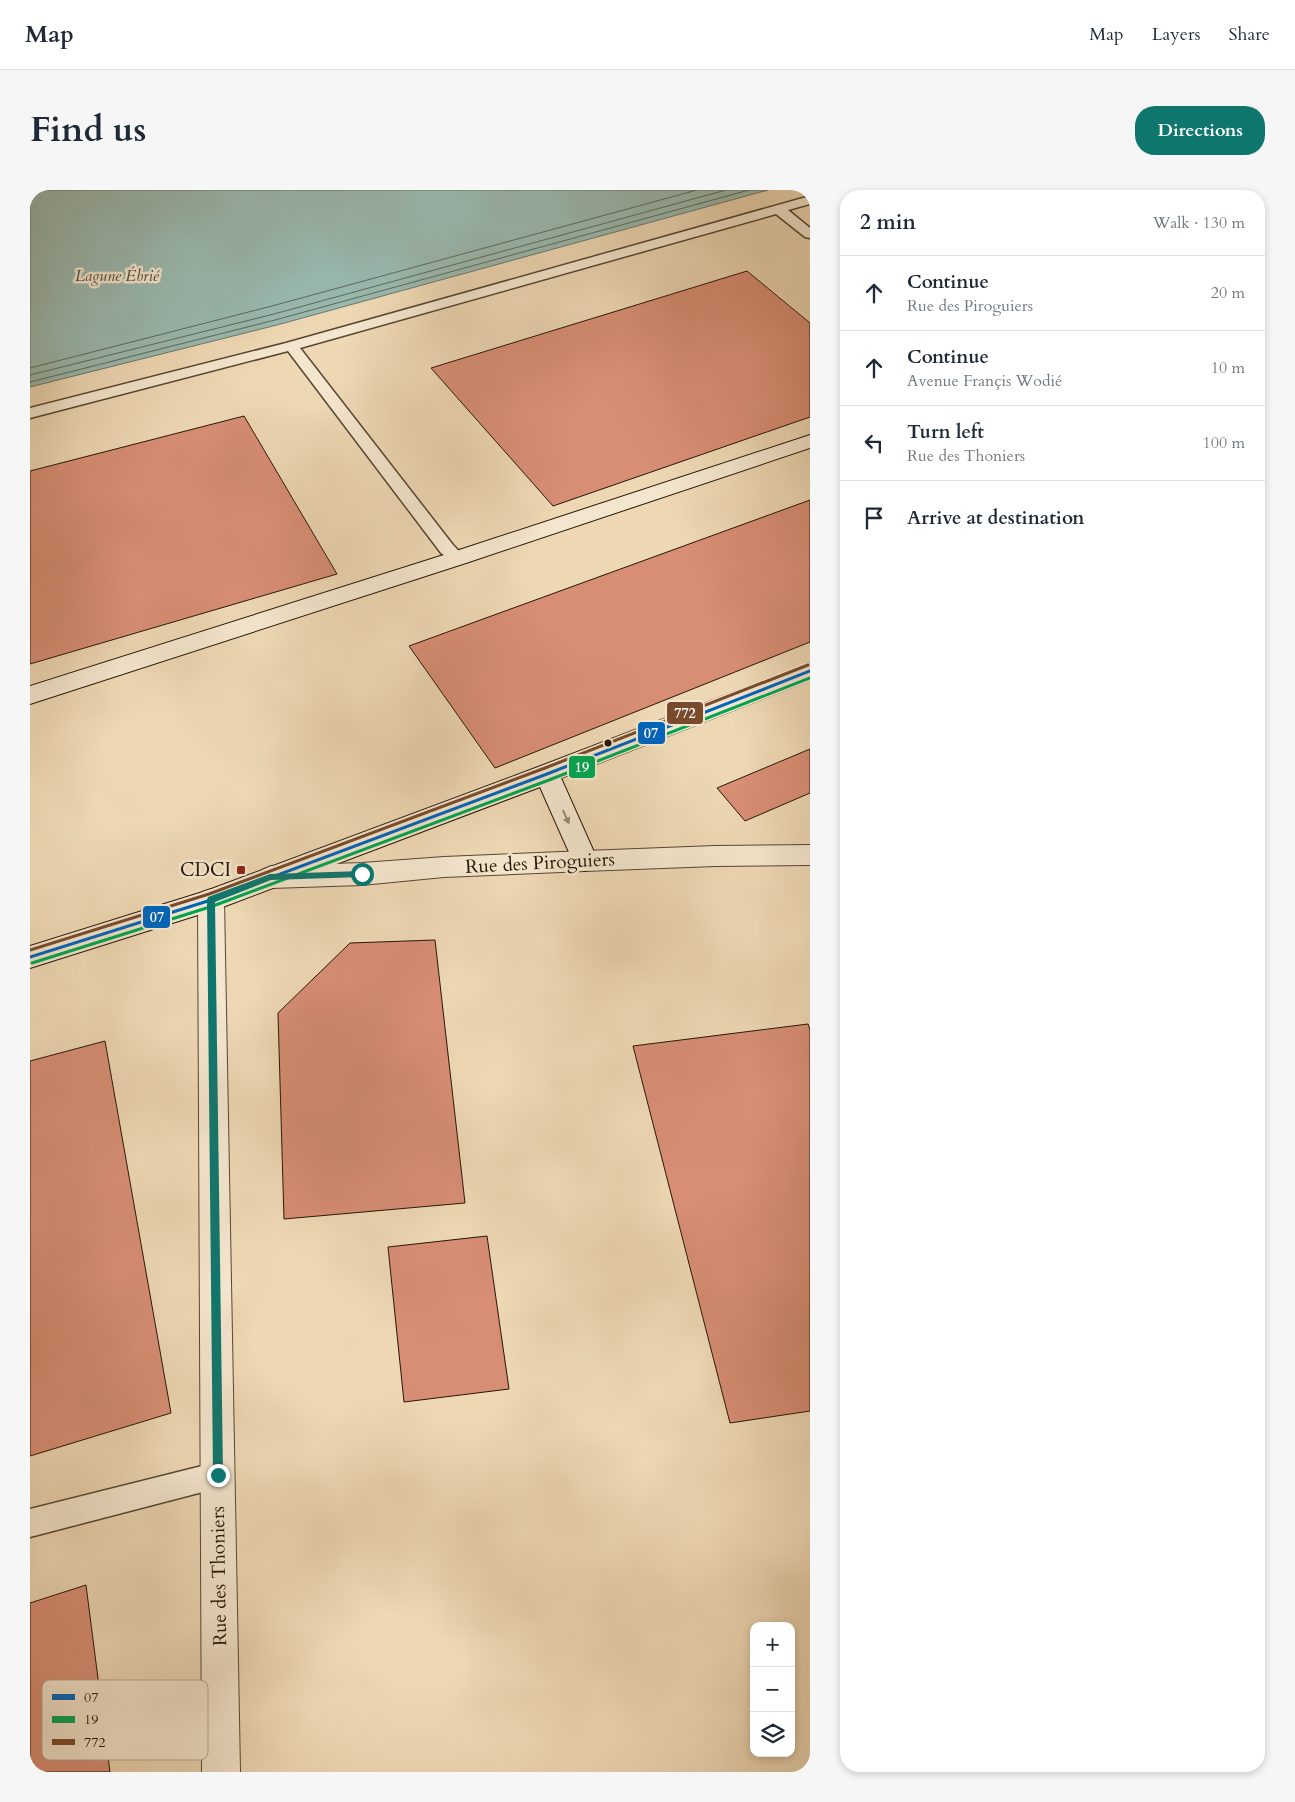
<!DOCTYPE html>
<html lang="en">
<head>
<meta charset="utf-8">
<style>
	body { margin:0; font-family:Cardo,serif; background:#f6f6f7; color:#1f2937 }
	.controls { position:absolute; right:15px; bottom:15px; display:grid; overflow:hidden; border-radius:10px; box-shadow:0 2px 8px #0003 }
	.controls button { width:45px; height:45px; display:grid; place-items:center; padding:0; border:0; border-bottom:1px solid #e0e1e3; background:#fff; color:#1f2937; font:25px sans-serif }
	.stop { position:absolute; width:15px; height:15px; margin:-11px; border:4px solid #0f766e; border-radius:50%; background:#fff }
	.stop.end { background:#0f766e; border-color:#fff; box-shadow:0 1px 5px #0008 }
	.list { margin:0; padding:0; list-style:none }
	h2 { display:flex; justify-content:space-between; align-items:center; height:65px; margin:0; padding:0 20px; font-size:21px }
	h2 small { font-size:16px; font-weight:400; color:#747a83 }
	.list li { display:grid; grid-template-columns:32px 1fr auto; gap:15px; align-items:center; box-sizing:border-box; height:75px; padding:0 20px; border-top:1px solid #e0e1e3 }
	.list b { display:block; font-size:19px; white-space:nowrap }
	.list p { margin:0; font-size:16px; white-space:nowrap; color:#747a83 }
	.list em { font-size:16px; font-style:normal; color:#747a83 }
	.icon { flex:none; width:28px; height:28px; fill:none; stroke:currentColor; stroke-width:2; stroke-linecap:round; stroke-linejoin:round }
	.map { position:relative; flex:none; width:780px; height:1582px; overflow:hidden; border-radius:20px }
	header { display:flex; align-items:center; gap:30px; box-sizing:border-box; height:70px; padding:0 25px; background:#fff; border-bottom:1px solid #e0e1e3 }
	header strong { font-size:24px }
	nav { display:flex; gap:28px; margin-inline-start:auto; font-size:18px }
	.intro { display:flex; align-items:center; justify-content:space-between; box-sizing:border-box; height:120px; padding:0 30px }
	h1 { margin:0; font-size:35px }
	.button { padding:12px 22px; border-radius:20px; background:#0f766e; color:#fff; font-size:18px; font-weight:700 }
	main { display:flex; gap:30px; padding:0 30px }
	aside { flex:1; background:#fff; border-radius:20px; box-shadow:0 2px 8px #0003 }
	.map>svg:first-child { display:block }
	.water { fill:#99b9af; stroke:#6b786b }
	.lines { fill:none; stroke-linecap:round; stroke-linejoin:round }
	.shore { stroke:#5f685a; stroke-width:1 }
	.building { fill:#d88e75; stroke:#251604 }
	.lane-casing { stroke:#574630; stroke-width:3 }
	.street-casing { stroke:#574630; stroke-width:2 }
	.secondary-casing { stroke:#251604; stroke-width:2 }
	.lane { fill:#f4e6ce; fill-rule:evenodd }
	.street { fill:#f4e6ce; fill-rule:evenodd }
	.secondary { fill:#f4e6ce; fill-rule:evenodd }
	.bus-1-casing { stroke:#f4e6ce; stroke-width:6 }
	.bus-2-casing { stroke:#f4e6ce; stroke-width:6 }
	.bus-3-casing { stroke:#f4e6ce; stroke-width:6 }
	.bus-1 { stroke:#0065bd; stroke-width:3 }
	.bus-2 { stroke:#00a651; stroke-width:3 }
	.bus-3 { stroke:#7a4b2a; stroke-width:3 }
	.oneway { fill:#978873 }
	.route { fill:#0f766e }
	.bus-dot { fill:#251604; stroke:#f4e6ce; stroke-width:2 }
	.poi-dot { fill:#8f2418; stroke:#f4e6ce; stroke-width:2 }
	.labels { text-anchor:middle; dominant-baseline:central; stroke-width:5; stroke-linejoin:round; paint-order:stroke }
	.far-water-label { font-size:16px; font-style:italic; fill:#4e4f40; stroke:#f4e6ce }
	.street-label { font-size:19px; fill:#251604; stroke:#f4e6ce }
	.poi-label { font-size:19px; fill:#251604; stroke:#f4e6ce; text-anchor:end }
	.key { fill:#f4e6ce; stroke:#b6a891; stroke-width:1 }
	.key-label { font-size:14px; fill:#251604 }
	.line-badge { stroke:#f4e6ce; stroke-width:2 }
	.badge-label { font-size:14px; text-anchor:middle; font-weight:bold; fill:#fff }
</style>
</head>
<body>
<header>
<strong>Map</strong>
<nav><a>Map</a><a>Layers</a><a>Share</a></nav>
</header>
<div class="intro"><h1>Find us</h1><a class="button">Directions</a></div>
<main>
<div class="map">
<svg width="780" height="1582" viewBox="0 0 780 1582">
	<rect width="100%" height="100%" fill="#eed8b4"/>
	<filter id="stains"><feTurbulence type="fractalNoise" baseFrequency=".004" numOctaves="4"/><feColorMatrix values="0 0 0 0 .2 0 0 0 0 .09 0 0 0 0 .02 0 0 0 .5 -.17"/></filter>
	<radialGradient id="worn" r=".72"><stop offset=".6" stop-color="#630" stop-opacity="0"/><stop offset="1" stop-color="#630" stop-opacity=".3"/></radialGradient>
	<path class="water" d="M0 0H738L247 135 0 197Z"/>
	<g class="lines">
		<g class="shore">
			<path d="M0 178 242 116 667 0"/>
			<path d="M0 185 244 124 696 0"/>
			<path d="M0 192 245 130 719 0"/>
		</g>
	</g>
	<g class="building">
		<path d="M717 81 780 133V227L523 316 401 178Z"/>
		<path d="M214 226 307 384 0 474V281Z"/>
		<path d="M780 310V452L465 578 379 456Z"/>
		<path d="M780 559V603L715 631 687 598Z"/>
		<path d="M405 750 435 1013 254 1029 248 823 320 753Z"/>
		<path d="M778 834 780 840V1221L700 1233 603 856Z"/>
		<path d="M75 851 141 1223 0 1266V871Z"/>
		<path d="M457 1046 479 1199 374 1212 358 1057Z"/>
		<path d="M56 1395 80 1582H0V1413Z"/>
	</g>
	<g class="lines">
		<defs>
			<g id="lane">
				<path d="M780 6V14L758 20 780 38V48L775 47 746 24 270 158 423 355 436 368 434 372C424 375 419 369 411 363L258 161 0 228V218L256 153Z"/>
				<path d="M188 1272 197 1276 201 1285 197 1294 188 1298 0 1347V1319Z"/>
			</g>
			<g id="street">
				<path d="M780 655V675L685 676 555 681 414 687 332 695 241 698 232 694 228 687 232 680 241 676 332 673 414 667 555 661 685 656Z"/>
				<path d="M181 699 190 702 194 710 210 1582H172L168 710 172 702Z"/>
			</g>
			<g id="secondary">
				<path d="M780 245V258L436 373 0 514V496L420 363Z"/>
				<path d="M780 473V490L531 588 568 671 564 678 555 681 546 678 510 597 190 718 0 778V756L176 701 508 577Z"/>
			</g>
		</defs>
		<use href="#lane" class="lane-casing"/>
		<use href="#street" class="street-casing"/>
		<use href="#secondary" class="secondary-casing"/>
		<use href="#lane" class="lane"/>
		<use href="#street" class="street"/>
		<use href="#secondary" class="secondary"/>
		<defs>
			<path id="bus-1" d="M0 767 181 710 517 584 780 481"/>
			<path id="bus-2" d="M2 773 183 716 519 590 780 488"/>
			<path id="bus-3" d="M0 760 179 704 515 578 778 475"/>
		</defs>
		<use href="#bus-1" class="bus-1-casing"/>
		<use href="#bus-2" class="bus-2-casing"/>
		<use href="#bus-3" class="bus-3-casing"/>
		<use href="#bus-1" class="bus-1"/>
		<use href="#bus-2" class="bus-2"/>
		<use href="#bus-3" class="bus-3"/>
	</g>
	<defs><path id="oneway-solid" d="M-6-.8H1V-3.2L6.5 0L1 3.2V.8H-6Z" transform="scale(1.25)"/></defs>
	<use class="oneway" href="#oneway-solid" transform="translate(536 627) rotate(66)"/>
	<path class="route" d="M332 681 336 684 332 687 241 690 185 712 193 1285 188 1290 183 1285 177 710 178 707 240 684Z"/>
	<circle class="bus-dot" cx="578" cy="553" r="4.5"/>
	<rect class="poi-dot" x="206" y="675" width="10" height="10" rx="2.5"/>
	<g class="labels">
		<g class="far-water-label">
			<text x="87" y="86">Lagune Ébrié</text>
		</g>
		<g class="street-label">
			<text transform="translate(510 673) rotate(-3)">Rue des Piroguiers</text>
			<text transform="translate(189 1386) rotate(-91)">Rue des Thoniers</text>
		</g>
		<g class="poi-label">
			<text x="201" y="680">CDCI</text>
		</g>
	</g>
	<rect x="12" y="1490" width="166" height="80" rx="8" class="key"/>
	<rect x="22" y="1504" width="23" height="6" fill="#0065bd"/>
	<rect x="22" y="1526" width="23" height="7" fill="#00a651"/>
	<rect x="22" y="1549" width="23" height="6" fill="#7a4b2a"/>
	<g class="key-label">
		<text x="54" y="1512">07</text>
		<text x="54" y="1534">19</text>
		<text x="54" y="1557">772</text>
	</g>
	<g class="line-badge">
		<rect x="636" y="511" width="38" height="24" rx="5" fill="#7a4b2a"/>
		<rect x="607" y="531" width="29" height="24" rx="5" fill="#0065bd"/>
		<rect x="538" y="565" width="28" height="24" rx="5" fill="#00a651"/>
		<rect x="112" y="715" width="29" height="24" rx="5" fill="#0065bd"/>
	</g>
	<g class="badge-label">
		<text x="655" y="528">772</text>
		<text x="621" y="548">07</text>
		<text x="552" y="582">19</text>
		<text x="127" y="732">07</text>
	</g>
	<rect width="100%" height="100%" filter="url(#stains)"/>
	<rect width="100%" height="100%" fill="url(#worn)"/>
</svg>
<div class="controls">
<button>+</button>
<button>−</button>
<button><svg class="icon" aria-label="layers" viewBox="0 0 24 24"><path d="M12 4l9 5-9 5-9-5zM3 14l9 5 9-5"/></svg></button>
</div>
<div class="stop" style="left:332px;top:684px"></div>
<div class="stop end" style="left:188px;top:1285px"></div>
</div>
<aside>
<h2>2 min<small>Walk · 130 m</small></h2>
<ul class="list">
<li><svg class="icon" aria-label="ahead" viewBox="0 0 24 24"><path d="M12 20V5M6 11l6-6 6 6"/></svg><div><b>Continue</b><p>Rue des Piroguiers</p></div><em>20 m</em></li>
<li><svg class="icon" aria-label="ahead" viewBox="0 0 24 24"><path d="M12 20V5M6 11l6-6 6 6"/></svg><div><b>Continue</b><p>Avenue Françis Wodié</p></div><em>10 m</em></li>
<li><svg class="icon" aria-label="left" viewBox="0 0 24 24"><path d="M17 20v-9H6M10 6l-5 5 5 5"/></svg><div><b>Turn left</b><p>Rue des Thoniers</p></div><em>100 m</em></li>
<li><svg class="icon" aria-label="arrive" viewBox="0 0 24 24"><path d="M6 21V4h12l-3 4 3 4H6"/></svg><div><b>Arrive at destination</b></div></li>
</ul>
</aside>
</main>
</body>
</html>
